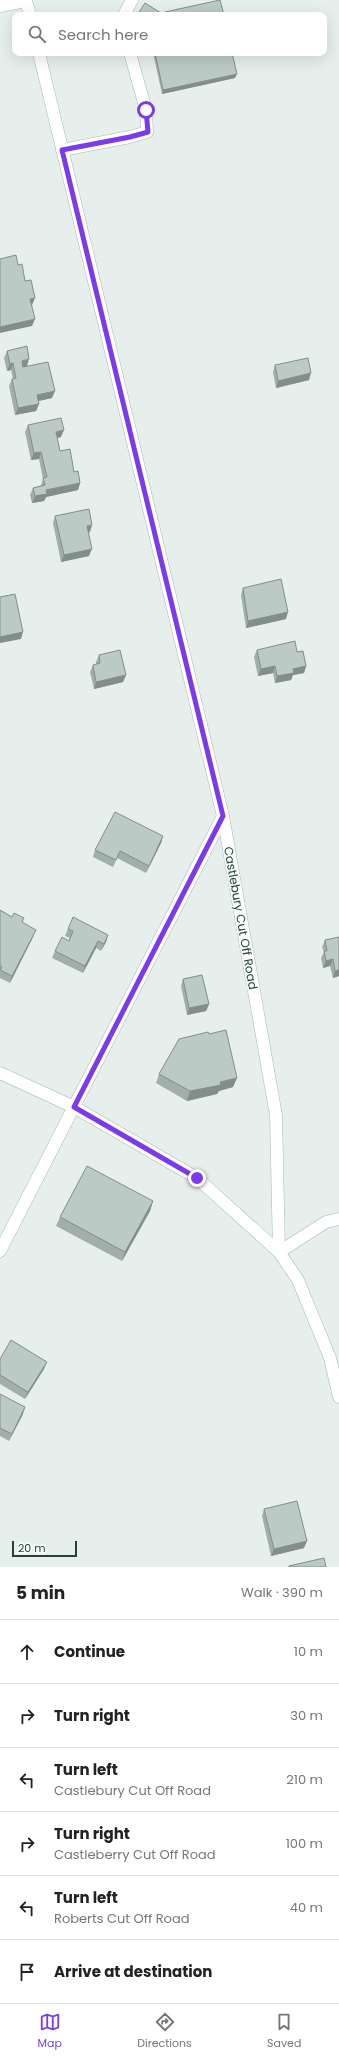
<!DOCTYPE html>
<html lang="en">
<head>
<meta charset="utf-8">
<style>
	body { margin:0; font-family:Poppins,sans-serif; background:#f2f2f2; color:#222 }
	.scale { position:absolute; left:12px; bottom:10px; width:65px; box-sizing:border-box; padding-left:4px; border:2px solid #24423a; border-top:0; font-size:11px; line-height:14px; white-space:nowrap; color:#24423a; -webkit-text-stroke:3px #f7fbf9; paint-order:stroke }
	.stop { position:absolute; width:12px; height:12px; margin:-9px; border:3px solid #7c3aed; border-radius:50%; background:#fff }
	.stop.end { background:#7c3aed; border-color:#fff; box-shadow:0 1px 4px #0008 }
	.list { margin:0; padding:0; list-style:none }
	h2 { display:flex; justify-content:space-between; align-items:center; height:52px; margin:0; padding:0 16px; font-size:17px }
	h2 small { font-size:13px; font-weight:400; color:#767676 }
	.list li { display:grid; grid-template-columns:26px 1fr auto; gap:12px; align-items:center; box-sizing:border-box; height:64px; padding:0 16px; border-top:1px solid #e0e0e0 }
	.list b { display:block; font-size:15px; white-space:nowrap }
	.list p { margin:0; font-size:13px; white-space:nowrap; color:#767676 }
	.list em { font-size:13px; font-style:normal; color:#767676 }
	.icon { flex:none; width:22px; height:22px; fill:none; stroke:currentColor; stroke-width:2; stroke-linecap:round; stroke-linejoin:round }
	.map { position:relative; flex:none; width:339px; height:1567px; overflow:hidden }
	.search { position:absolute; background:#fff; box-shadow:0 4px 16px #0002; left:12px; right:12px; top:12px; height:44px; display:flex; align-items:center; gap:10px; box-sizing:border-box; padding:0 14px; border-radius:8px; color:#767676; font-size:15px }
	.sheet { height:436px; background:#fff }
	nav { display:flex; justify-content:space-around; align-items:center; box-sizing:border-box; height:56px; border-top:1px solid #e0e0e0; background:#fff; font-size:11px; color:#767676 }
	nav a { display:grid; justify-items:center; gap:2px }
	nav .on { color:#7c3aed }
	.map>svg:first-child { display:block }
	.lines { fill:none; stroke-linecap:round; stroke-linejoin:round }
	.minor-casing { stroke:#a8b8b2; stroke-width:13 }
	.minor { stroke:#fff; stroke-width:12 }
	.wall { fill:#a1aea9 }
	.shaded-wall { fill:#838d89 }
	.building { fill:#bbcac4; stroke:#838d89 }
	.route { stroke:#7c3aed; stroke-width:5 }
	.labels { text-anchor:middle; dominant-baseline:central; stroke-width:3; stroke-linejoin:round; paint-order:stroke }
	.street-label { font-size:12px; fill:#24423a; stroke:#f7fbf9 }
</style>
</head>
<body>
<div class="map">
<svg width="339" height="1567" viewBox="0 0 339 1567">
	<rect width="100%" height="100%" fill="#e6efeb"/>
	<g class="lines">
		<defs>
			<g id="minor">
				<path d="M0 6 26 1 30 15"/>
				<path d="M124 15 132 0"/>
				<path d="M39 53 223 816 276 1115 279 1252"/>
				<path d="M62 150 130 137 147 132 146 110 130 53"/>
				<path d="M0 1073 74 1107 197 1178 279 1252 298 1280 330 1358 339 1397"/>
				<path d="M0 1251 223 816"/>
				<path d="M279 1252 326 1222 339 1219"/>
			</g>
		</defs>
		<use href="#minor" class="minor-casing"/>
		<use href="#minor" class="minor"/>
	</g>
	<g class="wall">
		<path d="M153 53H232L235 78 162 94Z"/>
		<path d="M7 351 27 366 52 398 38 401 39 404 36 411 15 415 9 386 12 379H13L11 370 7 371 4 358Z"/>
		<path d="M275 365 309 380 276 388 273 372Z"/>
		<path d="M28 425 61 437 57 438 60 451 74 472 80 483 78 490 46 497 44 501 32 503 30 495 33 488 41 486V485L43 479 39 459 31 460 25 432Z"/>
		<path d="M55 516 90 532 88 533 89 556 61 562 53 523Z"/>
		<path d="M243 588 286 619 246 628 241 595Z"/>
		<path d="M257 650 297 652 306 666 304 673 293 675 291 680 275 683 273 673 258 676 254 657Z"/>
		<path d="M99 655 126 675 123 682 94 689 90 672 93 665 96 664V662Z"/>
		<path d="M163 836 161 843 146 873 117 858 113 867 93 857 95 850Z"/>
		<path d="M0 910 22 923 33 937 10 983 0 978Z"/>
		<path d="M68 929 108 935 106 942 101 951 96 948 83 973 52 958 55 951 69 941 70 938 65 936Z"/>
		<path d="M339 937V976L333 978 330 966 323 968 321 958 324 952 322 947 325 940Z"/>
		<path d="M183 979 209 1004 206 1011 187 1015 181 986Z"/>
		<path d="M159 1074 233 1087 219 1091 217 1094 187 1101 156 1083Z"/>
		<path d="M153 1201 150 1211 122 1261 56 1226 60 1217Z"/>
		<path d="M0 1359 44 1369 25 1399 0 1384Z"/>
		<path d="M0 1394 23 1414 9 1441 0 1436Z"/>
		<path d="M264 1509 304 1548 271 1556 262 1516Z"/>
	</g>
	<g class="shaded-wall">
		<path d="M237 74 235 78 162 94 163 90Z"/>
		<path d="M35 298 32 305 28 306 30 299Z"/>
		<path d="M35 319 32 326 0 333V327Z"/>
		<path d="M29 359 27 366 19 368 22 361Z"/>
		<path d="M13 363 11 370 7 371 10 364Z"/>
		<path d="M311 373 309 380 276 388 278 381Z"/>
		<path d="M55 391 52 398 34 402 37 395Z"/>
		<path d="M39 404 36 411 15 415 18 408Z"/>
		<path d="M64 430 61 437 53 439 56 432Z"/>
		<path d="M41 452 39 459 31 460 34 453Z"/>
		<path d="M80 483 78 490 46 497 44 501 32 503 35 496 46 490Z"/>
		<path d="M92 525 90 532 84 533 87 526Z"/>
		<path d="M92 549 89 556 61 562 64 555Z"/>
		<path d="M288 612 286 619 246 628 248 621Z"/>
		<path d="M23 632 21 639 0 643V637Z"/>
		<path d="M275 666 273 673 258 676 261 669Z"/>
		<path d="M306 666 304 673 293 675 291 680 275 683 277 676 293 669Z"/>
		<path d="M126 675 123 682 94 689 96 682Z"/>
		<path d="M163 836 161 843 146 873 149 866Z"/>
		<path d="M36 930 33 937 10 983 12 976Z"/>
		<path d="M108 935 106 942 101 951 104 944Z"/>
		<path d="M98 941 96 948 83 973 85 966Z"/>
		<path d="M333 959 330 966 323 968 326 961Z"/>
		<path d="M339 970V976L333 978 335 971Z"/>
		<path d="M209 1004 206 1011 187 1015 189 1008Z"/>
		<path d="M237 1078 233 1087 219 1091 217 1094 187 1101 190 1091 220 1082Z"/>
		<path d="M153 1201 150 1211 122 1261 125 1252Z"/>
		<path d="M47 1362 44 1369 25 1399 28 1392Z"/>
		<path d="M25 1407 23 1414 9 1441 12 1434Z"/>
		<path d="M307 1541 304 1548 271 1556 274 1549Z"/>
	</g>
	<g class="building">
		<path d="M220 0 224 15H166L165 12Z"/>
		<path d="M145 3 164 15H137Z"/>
		<path d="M155 53H232L237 74 163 90Z"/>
		<path d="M16 255 18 265 22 264 25 281 31 280 35 298 30 299 35 319 0 327V259Z"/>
		<path d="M27 346 29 359 22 361 23 367 48 362 55 391 37 395 39 404 18 408 12 379 16 378 13 363 10 364 7 351Z"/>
		<path d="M308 358 311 373 278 381 275 365Z"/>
		<path d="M61 418 64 430 56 432 60 451 70 449 74 472 78 471 80 483 46 490 47 494 35 496 33 488 45 485 43 478 47 477 41 452 34 453 28 425Z"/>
		<path d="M89 509 92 525 87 526 92 549 64 555 55 516Z"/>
		<path d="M281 579 288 612 248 621 243 588Z"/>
		<path d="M15 594 23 632 0 637V597Z"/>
		<path d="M295 641 297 652 303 651 306 666 293 669 294 673 277 676 275 666 261 669 257 650Z"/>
		<path d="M120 650 126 675 96 682 93 665 100 663 99 655Z"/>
		<path d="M115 812 163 836 149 866 120 851 116 860 95 850Z"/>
		<path d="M0 910 12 917 14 913 24 918 22 922 36 930 12 976 0 970 2 967 0 966Z"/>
		<path d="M73 917 108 935 104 944 98 941 85 966 55 951 62 937 69 941 73 931 68 929Z"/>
		<path d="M339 937V970L335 971 333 959 326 961 324 951H327L325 940Z"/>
		<path d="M202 975 209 1004 189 1008 183 979Z"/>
		<path d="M226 1030 237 1078 220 1082 221 1085 190 1091 159 1074 179 1039 208 1032 209 1034Z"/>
		<path d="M87 1166 153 1201 125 1252 60 1217Z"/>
		<path d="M11 1340 47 1362 28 1392 0 1375V1359Z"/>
		<path d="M0 1394 25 1407 12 1434 0 1428Z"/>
		<path d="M297 1501 307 1541 274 1549 264 1509Z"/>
		<path d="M324 1558 326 1567H289V1566Z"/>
	</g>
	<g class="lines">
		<path class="route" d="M146 110 148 132 130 137 62 150 223 816 74 1107 197 1178"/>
	</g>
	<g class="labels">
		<g class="street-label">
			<text transform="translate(241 918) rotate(80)">Castlebury Cut Off Road</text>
		</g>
	</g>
</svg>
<div class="scale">20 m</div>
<div class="stop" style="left:146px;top:110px"></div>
<div class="stop end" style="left:197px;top:1178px"></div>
<div class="search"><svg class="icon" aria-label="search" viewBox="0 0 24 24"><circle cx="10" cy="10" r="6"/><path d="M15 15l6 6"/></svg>Search here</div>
</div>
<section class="sheet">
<h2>5 min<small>Walk · 390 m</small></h2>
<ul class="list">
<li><svg class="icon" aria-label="ahead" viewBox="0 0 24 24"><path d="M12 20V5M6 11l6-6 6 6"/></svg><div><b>Continue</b></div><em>10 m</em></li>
<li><svg class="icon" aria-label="right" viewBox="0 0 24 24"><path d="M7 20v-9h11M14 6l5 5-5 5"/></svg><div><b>Turn right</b></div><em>30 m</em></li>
<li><svg class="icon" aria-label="left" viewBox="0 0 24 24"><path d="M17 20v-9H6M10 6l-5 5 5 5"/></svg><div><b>Turn left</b><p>Castlebury Cut Off Road</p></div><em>210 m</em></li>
<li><svg class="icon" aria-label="right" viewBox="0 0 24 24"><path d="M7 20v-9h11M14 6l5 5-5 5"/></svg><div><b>Turn right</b><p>Castleberry Cut Off Road</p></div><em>100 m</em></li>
<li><svg class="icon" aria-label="left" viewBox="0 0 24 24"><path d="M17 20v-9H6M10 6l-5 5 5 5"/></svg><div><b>Turn left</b><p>Roberts Cut Off Road</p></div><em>40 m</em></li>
<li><svg class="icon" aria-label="arrive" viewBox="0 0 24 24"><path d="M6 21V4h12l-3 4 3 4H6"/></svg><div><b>Arrive at destination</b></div></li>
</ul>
</section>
<nav>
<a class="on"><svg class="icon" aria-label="map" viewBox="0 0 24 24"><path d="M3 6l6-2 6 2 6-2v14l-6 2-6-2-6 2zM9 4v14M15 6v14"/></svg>Map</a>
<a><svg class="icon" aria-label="directions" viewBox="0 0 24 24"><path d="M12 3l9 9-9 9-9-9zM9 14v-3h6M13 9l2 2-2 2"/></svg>Directions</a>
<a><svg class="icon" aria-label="saved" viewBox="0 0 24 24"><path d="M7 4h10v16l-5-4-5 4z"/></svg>Saved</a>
</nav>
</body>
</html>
